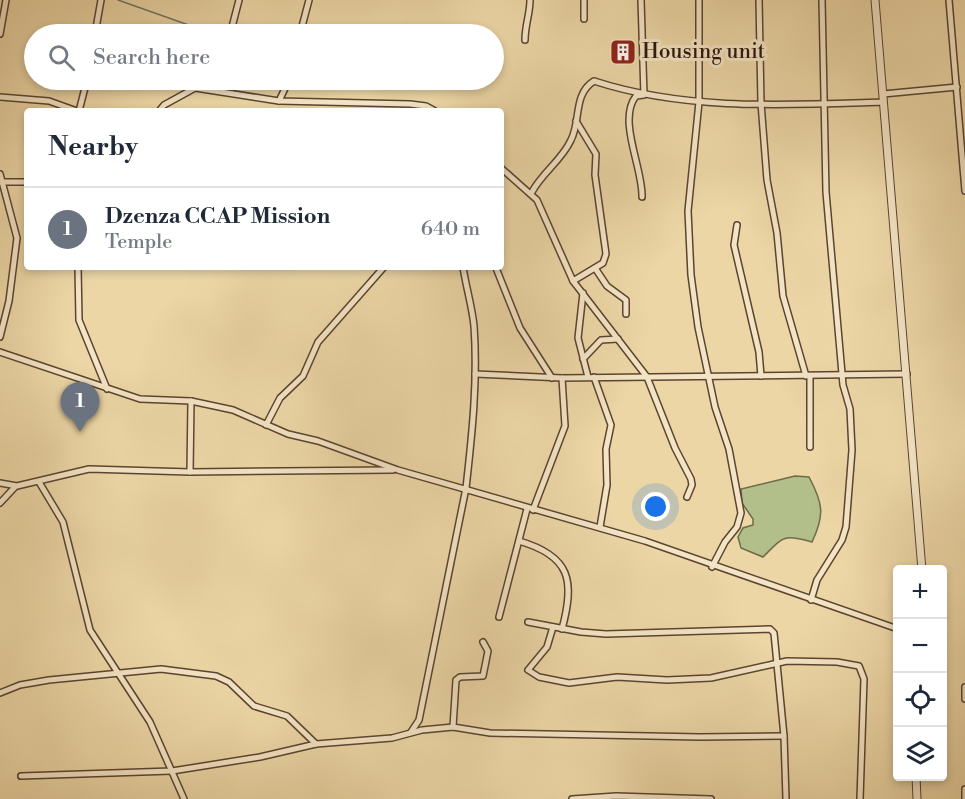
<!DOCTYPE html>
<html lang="en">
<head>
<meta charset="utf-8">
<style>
	body { margin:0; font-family:"Libre Bodoni",serif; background:#f2f2f3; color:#1f2937 }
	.controls { position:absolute; right:18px; bottom:18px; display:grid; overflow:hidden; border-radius:6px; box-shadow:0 3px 9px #0003 }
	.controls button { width:54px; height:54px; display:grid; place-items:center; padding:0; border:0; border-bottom:2px solid #e0e1e3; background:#fff; color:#1f2937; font:30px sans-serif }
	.you { position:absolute; left:656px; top:507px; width:21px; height:21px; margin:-15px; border:4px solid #fff; border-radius:50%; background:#1a73e8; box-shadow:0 0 0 9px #1a73e833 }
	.badge { display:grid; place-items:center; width:39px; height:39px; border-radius:50%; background:#8f2418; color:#fff; font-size:20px; font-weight:700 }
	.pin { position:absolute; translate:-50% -50px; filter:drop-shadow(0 2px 3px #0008) }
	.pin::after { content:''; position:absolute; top:32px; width:21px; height:18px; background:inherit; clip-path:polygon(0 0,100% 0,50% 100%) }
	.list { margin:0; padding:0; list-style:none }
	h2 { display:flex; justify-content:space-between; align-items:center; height:78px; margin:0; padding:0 24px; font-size:26px }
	h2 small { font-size:20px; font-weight:400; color:#747a83 }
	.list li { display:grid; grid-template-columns:39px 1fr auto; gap:18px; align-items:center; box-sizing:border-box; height:84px; padding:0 24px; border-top:2px solid #e0e1e3 }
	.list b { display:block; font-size:22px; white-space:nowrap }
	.list p { margin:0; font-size:20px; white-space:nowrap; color:#747a83 }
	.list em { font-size:20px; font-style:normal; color:#747a83 }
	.icon { flex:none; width:33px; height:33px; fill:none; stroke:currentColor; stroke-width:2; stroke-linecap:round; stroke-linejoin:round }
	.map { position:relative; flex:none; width:965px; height:799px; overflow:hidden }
	.search { position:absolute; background:#fff; box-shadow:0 3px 9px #0003; left:24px; top:24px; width:480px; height:66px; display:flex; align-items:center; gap:15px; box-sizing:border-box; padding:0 21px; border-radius:33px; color:#747a83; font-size:22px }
	.panel { position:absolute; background:#fff; box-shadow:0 3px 9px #0003; left:24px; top:108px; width:480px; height:162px; border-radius:6px }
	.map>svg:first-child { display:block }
	.green { fill:#b2bf8a; stroke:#6e6a4a; stroke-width:1.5 }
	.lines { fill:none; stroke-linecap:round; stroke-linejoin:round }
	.stream { stroke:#6d7766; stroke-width:1.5 }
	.minor-casing { stroke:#5b4430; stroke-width:8 }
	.tertiary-casing { stroke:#5b4430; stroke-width:9 }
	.minor { stroke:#f3e4c5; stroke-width:5 }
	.tertiary { stroke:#f3e4c5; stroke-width:7 }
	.labels { text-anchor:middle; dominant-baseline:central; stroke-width:6; stroke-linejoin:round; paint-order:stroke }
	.poi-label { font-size:21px; fill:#2b1409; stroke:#f3e4c5; text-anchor:start }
</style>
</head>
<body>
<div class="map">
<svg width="965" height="799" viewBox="0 0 965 799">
	<rect width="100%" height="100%" fill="#ecd6a6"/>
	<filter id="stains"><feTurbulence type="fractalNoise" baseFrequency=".00333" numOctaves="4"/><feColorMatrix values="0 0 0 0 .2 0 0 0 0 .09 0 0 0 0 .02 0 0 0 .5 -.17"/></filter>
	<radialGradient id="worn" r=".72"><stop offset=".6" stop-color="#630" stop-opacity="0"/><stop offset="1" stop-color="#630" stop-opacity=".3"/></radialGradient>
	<path class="green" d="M795 476 809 477C823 503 825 515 812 542 783 534 784 536 763 557L741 548 738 537 743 528 753 525V519L742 503 741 489Z"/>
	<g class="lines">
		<path class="stream" d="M118 0 214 34"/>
		<defs>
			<g id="minor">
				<path d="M641 0 644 95 636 96C617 120 643 168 642 197"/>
				<path d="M699 0V102L688 211 691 275 698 327 715 407 729 449 741 513 737 527 725 542 712 567"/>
				<path d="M759 0 761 103 767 180 777 233 783 296 806 376"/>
				<path d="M949 0 965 191"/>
				<path d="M584 19V0"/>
				<path d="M232 27 239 0"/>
				<path d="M0 34 6 0"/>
				<path d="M95 34 101 0"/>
				<path d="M300 34 309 0"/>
				<path d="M525 40C525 25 530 14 530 0"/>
				<path d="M144 80 279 101 410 104 426 106 435 111"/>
				<path d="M883 94 957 87"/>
				<path d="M0 97 49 101 77 111"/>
				<path d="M279 101 289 80"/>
				<path d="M79 111 87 80"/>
				<path d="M159 111 164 105 195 88"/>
				<path d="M501 168 537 200 573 281 647 377 675 448 691 479 692 485 687 497"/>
				<path d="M0 174 17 238 9 301 0 337"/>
				<path d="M2 182H27"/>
				<path d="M532 192C542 173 562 160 571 140 581 121 573 94 594 81 686 111 787 105 883 102"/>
				<path d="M737 225 734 245 759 352 761 376"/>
				<path d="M78 267 79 320 107 389"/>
				<path d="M496 268 520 328 552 378"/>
				<path d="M595 268 607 286 626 300V314"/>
				<path d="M573 281 603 263 606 254 595 175 596 154 576 121"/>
				<path d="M583 293 578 338 588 377"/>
				<path d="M0 352 140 399 191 401 233 410 288 434 318 441 398 470 645 541 898 629"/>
				<path d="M583 359 601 340 618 339"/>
				<path d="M475 374 562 378 907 374"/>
				<path d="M810 376V447"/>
				<path d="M594 377 611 425 606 449 607 485 600 527"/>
				<path d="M266 425 280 398 303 376 318 342 384 267"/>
				<path d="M190 472 191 401"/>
				<path d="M39 482 63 522 90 630 150 722 184 799"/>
				<path d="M0 483 17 486 89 469 190 472 393 470"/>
				<path d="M0 503 15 487"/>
				<path d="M533 510 565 426 562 378"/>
				<path d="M519 541C571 556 575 581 562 629"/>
				<path d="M811 600 817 580 842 540 846 527 852 450 850 409 843 385 826 192 822 0"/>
				<path d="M499 617 527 509"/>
				<path d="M528 622 581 632 606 634 770 629 774 633 784 736 786 799"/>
				<path d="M553 627 547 647 528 670 539 677 569 683 617 677 667 680 711 678 787 661 837 662 859 666 864 679 860 799"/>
				<path d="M965 687V699"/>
				<path d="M0 693 20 685 49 680 161 669 216 676 229 682 254 706 287 716 316 744"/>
				<path d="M453 727 456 680 460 677 483 676 488 651 483 642"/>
				<path d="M411 732 419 720 466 488C472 435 478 380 474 326 472 306 466 287 463 267"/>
				<path d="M21 776 172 771 260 757 316 744 392 738 422 730 453 727 490 733 700 737 784 736"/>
				<path d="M572 799 616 796 711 799"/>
				<path d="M965 799V789"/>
			</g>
			<g id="tertiary">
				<path d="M875 0 922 570"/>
				<path d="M916 776 917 799"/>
			</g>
		</defs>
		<use href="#minor" class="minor-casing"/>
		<use href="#tertiary" class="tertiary-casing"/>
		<use href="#minor" class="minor"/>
		<use href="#tertiary" class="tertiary"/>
	</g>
	<defs>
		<symbol id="building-square" viewBox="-11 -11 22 22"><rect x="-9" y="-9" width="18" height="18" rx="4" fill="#8f2418" stroke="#f3e4c5"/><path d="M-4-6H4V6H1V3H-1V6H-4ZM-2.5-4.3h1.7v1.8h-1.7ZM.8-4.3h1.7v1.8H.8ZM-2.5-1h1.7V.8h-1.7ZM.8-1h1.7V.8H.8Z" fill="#fff"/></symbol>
	</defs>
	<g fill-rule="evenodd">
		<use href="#building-square" x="608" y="37" width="30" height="30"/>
	</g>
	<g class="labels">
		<g class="poi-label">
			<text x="642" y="52">Housing unit</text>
		</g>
	</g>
	<rect width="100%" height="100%" filter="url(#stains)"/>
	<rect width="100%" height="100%" fill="url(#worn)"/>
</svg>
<div class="controls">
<button>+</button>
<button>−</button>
<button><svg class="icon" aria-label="locate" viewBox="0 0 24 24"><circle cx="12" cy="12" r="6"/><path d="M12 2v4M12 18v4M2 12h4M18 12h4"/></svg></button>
<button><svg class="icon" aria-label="layers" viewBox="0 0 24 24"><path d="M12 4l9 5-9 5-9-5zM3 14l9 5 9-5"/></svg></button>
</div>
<div class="you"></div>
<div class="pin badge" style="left:80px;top:432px;background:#6b7280">1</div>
<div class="search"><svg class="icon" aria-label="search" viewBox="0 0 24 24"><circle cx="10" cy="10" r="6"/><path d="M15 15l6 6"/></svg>Search here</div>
<section class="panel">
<h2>Nearby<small></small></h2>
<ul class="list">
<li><span class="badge" style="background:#6b7280">1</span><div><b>Dzenza CCAP Mission</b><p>Temple</p></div><em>640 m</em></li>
</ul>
</section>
</div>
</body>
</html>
